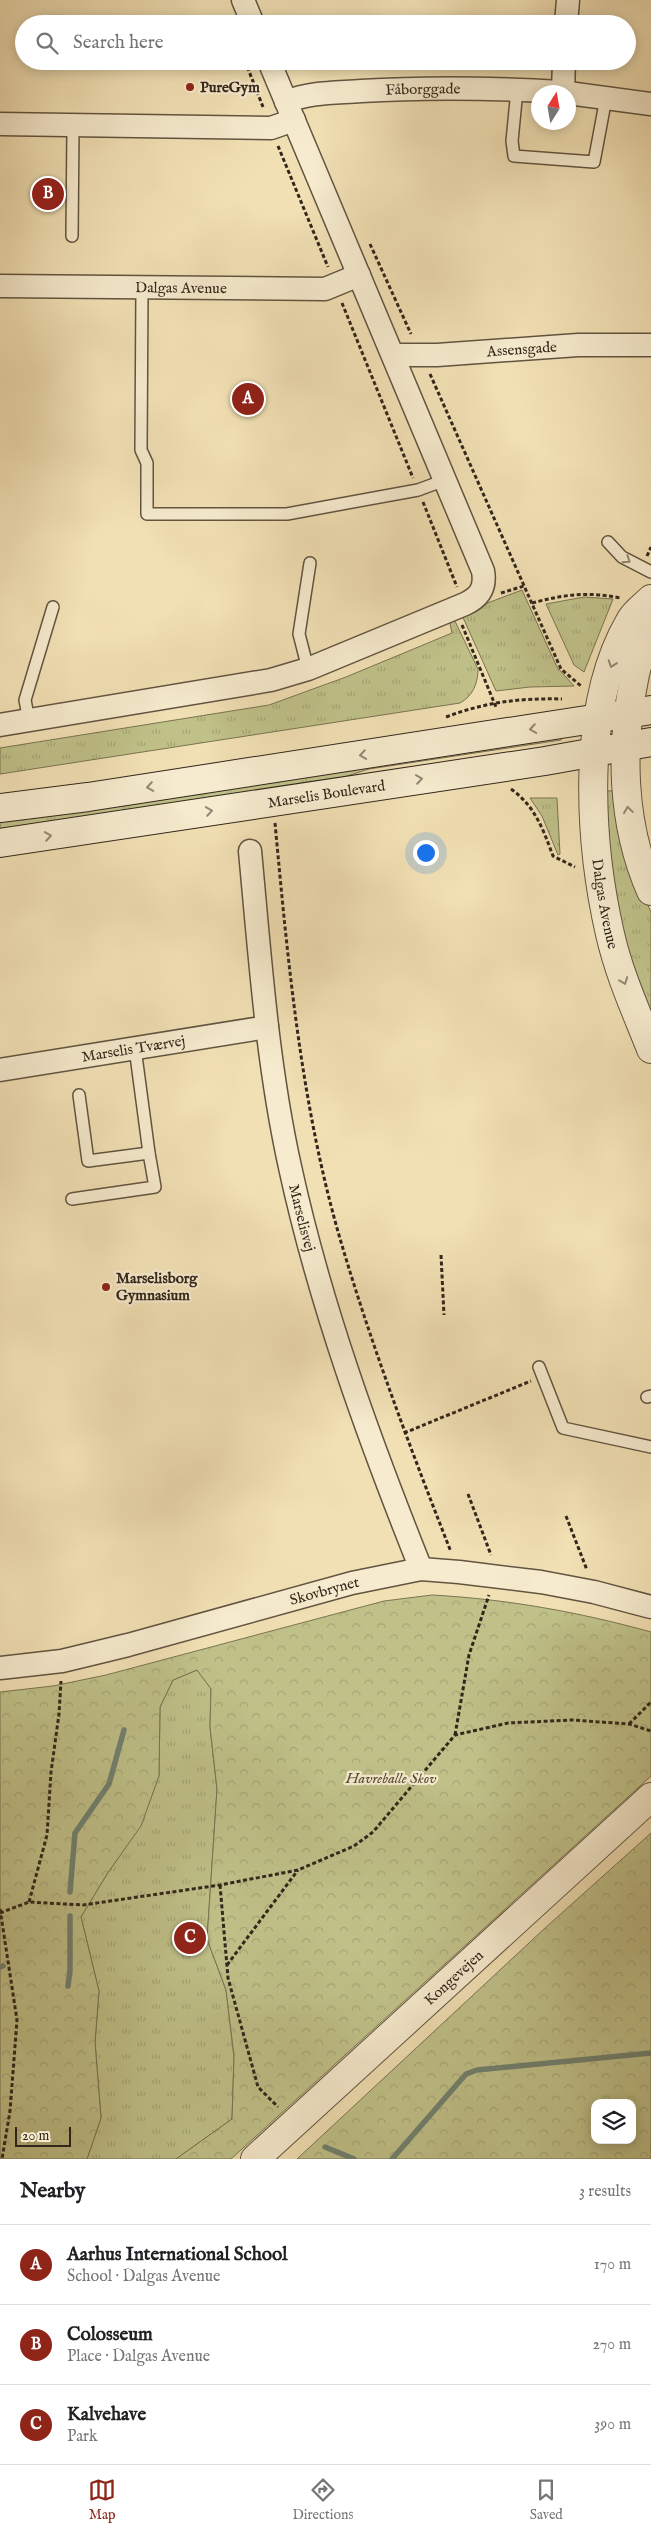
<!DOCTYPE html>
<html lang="en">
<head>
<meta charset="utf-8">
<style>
	body { margin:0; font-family:"IM FELL English",serif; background:#f6f6f6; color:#202124 }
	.controls { position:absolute; right:15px; bottom:15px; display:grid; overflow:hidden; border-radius:10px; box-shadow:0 2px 12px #0003 }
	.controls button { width:45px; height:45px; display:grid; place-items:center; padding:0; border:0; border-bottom:1px solid #e0e0e0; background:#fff; color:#202124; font:25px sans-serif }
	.compass { position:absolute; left:531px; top:85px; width:45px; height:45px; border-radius:50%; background:#fff; box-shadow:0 2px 12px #0003; rotate:11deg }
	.scale { position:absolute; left:15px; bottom:12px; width:56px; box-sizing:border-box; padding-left:5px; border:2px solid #32261b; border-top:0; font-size:14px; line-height:18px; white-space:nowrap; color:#32261b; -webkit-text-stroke:4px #f6ebce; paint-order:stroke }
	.you { position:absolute; left:425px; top:852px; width:18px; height:18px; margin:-12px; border:4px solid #fff; border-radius:50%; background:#1a73e8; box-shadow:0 0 0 8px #1a73e833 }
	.badge { display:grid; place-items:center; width:32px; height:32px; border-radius:50%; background:#8f2418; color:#fff; font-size:16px; font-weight:700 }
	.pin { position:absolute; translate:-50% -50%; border:2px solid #fff; box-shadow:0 1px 5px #0006 }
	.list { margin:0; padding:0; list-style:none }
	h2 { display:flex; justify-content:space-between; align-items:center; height:65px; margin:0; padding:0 20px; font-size:21px }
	h2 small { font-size:16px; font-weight:400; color:#757577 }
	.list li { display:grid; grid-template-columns:32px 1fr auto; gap:15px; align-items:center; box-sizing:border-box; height:80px; padding:0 20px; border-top:1px solid #e0e0e0 }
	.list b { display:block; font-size:19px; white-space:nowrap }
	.list p { margin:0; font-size:16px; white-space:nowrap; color:#757577 }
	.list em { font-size:16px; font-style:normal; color:#757577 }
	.icon { flex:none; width:28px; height:28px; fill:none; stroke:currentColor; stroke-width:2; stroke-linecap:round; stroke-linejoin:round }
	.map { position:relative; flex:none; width:651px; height:2159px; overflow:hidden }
	.search { position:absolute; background:#fff; box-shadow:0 2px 12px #0003; left:15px; right:15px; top:15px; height:55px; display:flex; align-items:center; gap:12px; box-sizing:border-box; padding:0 18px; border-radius:28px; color:#757577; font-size:19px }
	.sheet { height:305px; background:#fff }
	nav { display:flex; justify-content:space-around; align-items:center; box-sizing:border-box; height:70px; border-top:1px solid #e0e0e0; background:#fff; font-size:14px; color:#757577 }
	nav a { display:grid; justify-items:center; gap:2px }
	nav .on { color:#8f2418 }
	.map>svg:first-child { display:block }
	.grass { fill:url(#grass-tufts); stroke:#797452 }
	.forest { fill:url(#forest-crowns); stroke:#797452; fill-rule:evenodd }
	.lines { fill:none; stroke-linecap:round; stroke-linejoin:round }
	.stream { stroke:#718170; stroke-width:5.5 }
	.service-casing { stroke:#625441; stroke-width:14 }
	.minor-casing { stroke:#625441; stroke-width:25 }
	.tertiary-casing { stroke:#625441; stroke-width:30 }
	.secondary-casing { stroke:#32261b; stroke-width:30 }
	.path { stroke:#32261b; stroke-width:3; stroke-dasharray:4 2.5; stroke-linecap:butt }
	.service { stroke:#f6ebce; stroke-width:11 }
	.minor { stroke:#f6ebce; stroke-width:22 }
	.tertiary { stroke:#f6ebce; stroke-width:28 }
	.secondary { stroke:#f6ebce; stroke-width:28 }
	.oneway { stroke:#948874 }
	.poi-dot { fill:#8f2418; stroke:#f6ebce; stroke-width:2 }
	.labels { text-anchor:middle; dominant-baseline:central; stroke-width:4.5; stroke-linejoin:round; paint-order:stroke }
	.poi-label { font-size:15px; font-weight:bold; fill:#32261b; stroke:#f6ebce; text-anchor:start }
	.street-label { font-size:15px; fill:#32261b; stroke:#f6ebce }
	.park-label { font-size:15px; font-style:italic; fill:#564d36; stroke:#f6ebce }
</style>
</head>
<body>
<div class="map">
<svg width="651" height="2159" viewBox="0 0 651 2159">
	<defs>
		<pattern id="grass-tufts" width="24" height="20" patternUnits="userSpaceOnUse" patternTransform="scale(1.25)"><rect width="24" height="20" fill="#c0c189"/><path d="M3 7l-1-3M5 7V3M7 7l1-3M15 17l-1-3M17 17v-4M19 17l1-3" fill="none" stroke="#a5a676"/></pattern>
		<pattern id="forest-crowns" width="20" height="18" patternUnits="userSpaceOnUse" patternTransform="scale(1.25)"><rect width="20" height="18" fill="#c0c189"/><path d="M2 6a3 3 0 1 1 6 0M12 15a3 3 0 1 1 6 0" fill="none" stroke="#a5a676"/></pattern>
	</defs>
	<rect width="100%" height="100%" fill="#f1e0b4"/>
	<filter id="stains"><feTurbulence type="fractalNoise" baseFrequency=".004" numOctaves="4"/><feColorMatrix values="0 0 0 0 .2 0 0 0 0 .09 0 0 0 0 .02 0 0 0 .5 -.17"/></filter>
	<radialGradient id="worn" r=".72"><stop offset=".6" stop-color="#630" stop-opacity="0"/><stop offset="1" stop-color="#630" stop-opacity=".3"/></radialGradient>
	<g class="grass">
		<path d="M522 590 557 667 574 686 530 687 496 691 461 613Z"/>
		<path d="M584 597 613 599 584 672 574 665 546 604Z"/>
		<path d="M453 617 478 669C478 683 473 696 460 703L0 774V748L269 705 346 677 452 633 449 619Z"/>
		<path d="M562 735 561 740 369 769 338 779 0 832V819Z"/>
		<path d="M616 790 637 881 651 912V1016L634 971 618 916 602 792Z"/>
		<path d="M530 798H557L560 854 558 855 542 816Z"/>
		<path d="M197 1670 211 1688 210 1727 217 1789 207 1939 226 1990 234 2056 232 2119 176 2159H87L101 2118 95 2042 99 1991 81 1917 107 1874 141 1825 159 1776 160 1707 173 1680Z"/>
	</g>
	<g class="forest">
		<path d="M432 1595C506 1599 579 1612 651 1632V1776L231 2159H176L232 2119 234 2056 226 1990 207 1939 217 1789 210 1727 211 1689 197 1670 173 1680 160 1707 159 1776 141 1826 107 1874 81 1917 99 1991 95 2042 101 2118 87 2159H0V1692L53 1686 106 1675 384 1601Z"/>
		<path d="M651 1833V2159H297L544 1929ZM595 2103H632V2140H595Z"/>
	</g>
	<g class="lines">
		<g class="stream">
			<path d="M70 1892 75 1833 109 1784 124 1730"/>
			<path d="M0 1967 3 1966"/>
			<path d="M68 1986 70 1970V1916"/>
			<path d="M325 2147 354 2159"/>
			<path d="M392 2159 466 2074 477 2070 651 2053"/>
		</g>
		<defs>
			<g id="service">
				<path d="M517 90 512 141 514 156 594 162 606 98"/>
				<path d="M72 236 73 127"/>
				<path d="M142 287 141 450 147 463V514H287L418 490 445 480"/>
				<path d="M608 542 622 557 651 572"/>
				<path d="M308 669 299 634 310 563"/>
				<path d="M29 721 25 700 53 607"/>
				<path d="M79 1095 88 1161 149 1153 135 1048"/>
				<path d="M72 1199 155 1187 149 1153"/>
				<path d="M539 1367 563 1428 651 1447"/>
				<path d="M647 1397 651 1396"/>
			</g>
			<g id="minor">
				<path d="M243 0 253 24"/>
				<path d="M566 24 568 0"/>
				<path d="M563 92 564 61"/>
				<path d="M568 93 651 104"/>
				<path id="s1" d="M286 102C310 92 335 93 361 91 427 87 494 88 560 92"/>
				<path d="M0 124 271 128 294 120"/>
				<path id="s2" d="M0 286 325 289 359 275"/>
				<path id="s3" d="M393 355H437L578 345H651"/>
				<path d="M0 725 271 680 308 669 465 604C480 597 486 588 483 571L269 61"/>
				<path id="s4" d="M250 851C260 957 267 1063 290 1167 320 1305 369 1439 421 1569"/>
				<path id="s5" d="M0 1070 267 1027"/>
				<path id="s6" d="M0 1668 62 1661 128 1645 352 1583 421 1569 459 1572 541 1582 594 1592 651 1607"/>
			</g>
			<g id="tertiary">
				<path id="s7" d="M651 599C644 606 634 613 630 621 580 706 589 842 610 934 619 974 636 1011 651 1049"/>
				<path d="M651 620C648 638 639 656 635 674 620 746 621 823 651 891"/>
				<path id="s8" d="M255 2159 651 1797"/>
			</g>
			<g id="secondary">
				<path d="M0 808 88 797 651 710"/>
				<path id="s9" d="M0 843 545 761 651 742"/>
			</g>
		</defs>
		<use href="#service" class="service-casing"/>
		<use href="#minor" class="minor-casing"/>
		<use href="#tertiary" class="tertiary-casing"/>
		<use href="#secondary" class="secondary-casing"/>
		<g class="path">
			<path d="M245 61 263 107"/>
			<path d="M278 146 328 267"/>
			<path d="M370 244 411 334"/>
			<path d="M342 303 413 478"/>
			<path d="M430 374 561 669 581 686"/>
			<path d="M423 502 457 587"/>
			<path d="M647 556 651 547"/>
			<path d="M501 593 524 586"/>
			<path d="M532 603C562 595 588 591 620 598"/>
			<path d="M462 625 496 707"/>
			<path d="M446 717C486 702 519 698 562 699"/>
			<path d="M511 789C535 806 543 829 553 856L575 867"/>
			<path d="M275 823C288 963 301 1106 341 1242 372 1347 411 1450 451 1552"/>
			<path d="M441 1255 444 1315"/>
			<path d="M404 1433 531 1381"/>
			<path d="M468 1494 491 1555"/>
			<path d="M566 1516 587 1570"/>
			<path d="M629 1724 651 1702"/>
			<path d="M455 1735 469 1655 489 1595"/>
			<path d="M220 1885 228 1978 258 2087 278 2107"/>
			<path d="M29 1902 47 1835 51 1772 59 1714 61 1681"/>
			<path d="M0 1909 17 2020 10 2111 2 2159"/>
			<path d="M0 1913 29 1902 83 1905 220 1885 298 1870 354 1846 373 1832 455 1735 508 1723 572 1720 629 1724 651 1731"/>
			<path d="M227 1965 298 1870"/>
		</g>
		<use href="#service" class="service"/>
		<use href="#minor" class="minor"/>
		<use href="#tertiary" class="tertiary"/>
		<use href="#secondary" class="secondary"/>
	</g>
	<defs><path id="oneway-chevron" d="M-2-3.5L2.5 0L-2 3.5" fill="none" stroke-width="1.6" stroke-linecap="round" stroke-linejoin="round" transform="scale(1.25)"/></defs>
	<g class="oneway">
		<use href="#oneway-chevron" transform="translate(627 560) rotate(34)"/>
		<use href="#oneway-chevron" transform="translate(612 664) rotate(109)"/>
		<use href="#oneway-chevron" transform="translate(533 729) rotate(171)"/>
		<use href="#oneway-chevron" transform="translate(363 755) rotate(171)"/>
		<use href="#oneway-chevron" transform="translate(419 779) rotate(-8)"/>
		<use href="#oneway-chevron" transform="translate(150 787) rotate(171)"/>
		<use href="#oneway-chevron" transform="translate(628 810) rotate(-98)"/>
		<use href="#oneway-chevron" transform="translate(209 811) rotate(-9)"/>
		<use href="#oneway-chevron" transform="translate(48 836) rotate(-9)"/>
		<use href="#oneway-chevron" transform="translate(624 981) rotate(69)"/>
	</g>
	<g class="poi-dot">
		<circle cx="190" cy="87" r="5"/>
		<circle cx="106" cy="1287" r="5"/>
	</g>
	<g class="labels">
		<g class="poi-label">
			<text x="200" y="87">PureGym</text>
			<text x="116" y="1278">Marselisborg<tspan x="116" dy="17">Gymnasium</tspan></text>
		</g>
		<g class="street-label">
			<text stroke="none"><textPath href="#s1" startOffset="138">Fåborggade</textPath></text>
			<text stroke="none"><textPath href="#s2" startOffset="181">Dalgas Avenue</textPath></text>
			<text stroke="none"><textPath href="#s3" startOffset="129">Assensgade</textPath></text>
			<text stroke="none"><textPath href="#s9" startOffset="330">Marselis Boulevard</textPath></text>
			<text stroke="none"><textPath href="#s7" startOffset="320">Dalgas Avenue</textPath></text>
			<text stroke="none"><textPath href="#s5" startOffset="135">Marselis Tværvej</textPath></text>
			<text stroke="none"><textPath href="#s4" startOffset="371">Marselisvej</textPath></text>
			<text stroke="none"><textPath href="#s6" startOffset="334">Skovbrynet</textPath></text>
			<text stroke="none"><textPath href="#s8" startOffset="269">Kongevejen</textPath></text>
		</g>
		<g class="park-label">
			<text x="391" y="1778">Havreballe Skov</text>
		</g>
	</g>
	<rect width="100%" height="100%" filter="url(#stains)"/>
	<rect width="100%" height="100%" fill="url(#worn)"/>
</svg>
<div class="controls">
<button><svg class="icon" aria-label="layers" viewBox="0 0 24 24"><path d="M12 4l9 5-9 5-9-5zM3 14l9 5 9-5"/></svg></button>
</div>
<svg class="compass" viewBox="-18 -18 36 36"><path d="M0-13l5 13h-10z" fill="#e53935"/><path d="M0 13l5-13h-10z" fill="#757577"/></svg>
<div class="scale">20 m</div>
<div class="you"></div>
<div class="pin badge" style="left:248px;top:399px">A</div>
<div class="pin badge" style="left:48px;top:194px">B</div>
<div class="pin badge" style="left:190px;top:1938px">C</div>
<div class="search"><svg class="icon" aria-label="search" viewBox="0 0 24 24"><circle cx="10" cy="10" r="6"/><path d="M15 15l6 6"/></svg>Search here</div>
</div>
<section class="sheet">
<h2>Nearby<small>3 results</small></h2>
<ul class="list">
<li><span class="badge">A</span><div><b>Aarhus International School</b><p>School · Dalgas Avenue</p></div><em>170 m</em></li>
<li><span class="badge">B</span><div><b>Colosseum</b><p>Place · Dalgas Avenue</p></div><em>270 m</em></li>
<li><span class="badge">C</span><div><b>Kalvehave</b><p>Park</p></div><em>390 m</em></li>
</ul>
</section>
<nav>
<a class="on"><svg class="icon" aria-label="map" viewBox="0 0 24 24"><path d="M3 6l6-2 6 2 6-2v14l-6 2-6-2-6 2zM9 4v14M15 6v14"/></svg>Map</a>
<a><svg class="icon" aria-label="directions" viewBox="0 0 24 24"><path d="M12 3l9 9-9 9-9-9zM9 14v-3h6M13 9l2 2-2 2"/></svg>Directions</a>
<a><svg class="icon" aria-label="saved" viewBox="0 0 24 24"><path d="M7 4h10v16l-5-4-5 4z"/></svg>Saved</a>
</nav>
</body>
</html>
